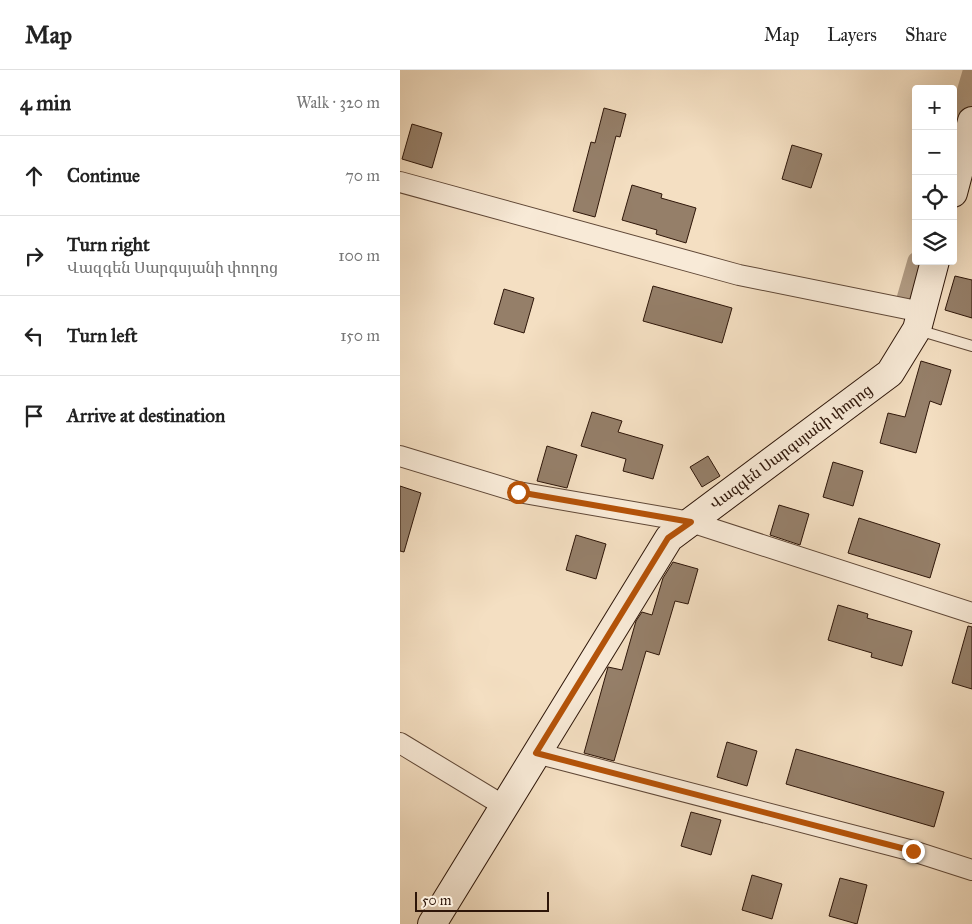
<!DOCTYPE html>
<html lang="en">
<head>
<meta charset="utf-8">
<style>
	body { margin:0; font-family:"IM FELL Great Primer","Noto Serif Armenian",serif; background:#f2f2f2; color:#222 }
	.controls { position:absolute; right:15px; top:15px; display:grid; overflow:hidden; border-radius:5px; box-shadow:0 5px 20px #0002 }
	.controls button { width:45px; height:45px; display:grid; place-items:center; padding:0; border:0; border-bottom:1px solid #e0e0e0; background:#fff; color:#222; font:25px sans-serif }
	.scale { position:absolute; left:15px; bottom:12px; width:134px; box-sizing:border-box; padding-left:5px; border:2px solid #2e1609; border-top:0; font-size:14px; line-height:18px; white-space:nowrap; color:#2e1609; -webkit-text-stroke:4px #f8ead7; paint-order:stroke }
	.stop { position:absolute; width:15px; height:15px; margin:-11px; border:4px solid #b45309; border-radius:50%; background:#fff }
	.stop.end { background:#b45309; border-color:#fff; box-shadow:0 1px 5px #0008 }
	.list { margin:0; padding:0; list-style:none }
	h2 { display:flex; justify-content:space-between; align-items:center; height:65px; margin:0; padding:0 20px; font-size:21px }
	h2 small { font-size:16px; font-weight:400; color:#767676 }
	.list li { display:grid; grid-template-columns:32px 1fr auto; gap:15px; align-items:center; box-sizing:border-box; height:80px; padding:0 20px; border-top:1px solid #e0e0e0 }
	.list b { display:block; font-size:19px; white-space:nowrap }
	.list p { margin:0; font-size:16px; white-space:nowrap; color:#767676 }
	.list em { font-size:16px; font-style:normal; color:#767676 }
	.icon { flex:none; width:28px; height:28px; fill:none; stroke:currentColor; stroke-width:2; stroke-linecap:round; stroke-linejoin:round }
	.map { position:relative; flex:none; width:572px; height:854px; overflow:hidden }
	header { display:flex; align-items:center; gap:30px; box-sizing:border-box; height:70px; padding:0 25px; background:#fff; border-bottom:1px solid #e0e0e0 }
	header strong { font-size:24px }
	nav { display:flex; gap:28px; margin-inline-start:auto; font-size:18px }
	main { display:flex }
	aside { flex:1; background:#fff }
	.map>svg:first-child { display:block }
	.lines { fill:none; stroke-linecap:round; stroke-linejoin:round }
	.canal { stroke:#b19b83; stroke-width:19 }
	.building { fill:#957f69; stroke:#2e1609 }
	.lane-casing { stroke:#604837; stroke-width:12 }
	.street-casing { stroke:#604837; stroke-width:22 }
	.secondary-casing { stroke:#2e1609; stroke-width:30 }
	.lane { stroke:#f8ead7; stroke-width:10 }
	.street { stroke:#f8ead7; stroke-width:20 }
	.secondary { stroke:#f8ead7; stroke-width:28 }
	.route { stroke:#b45309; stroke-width:6 }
	.labels { text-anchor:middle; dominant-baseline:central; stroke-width:5; stroke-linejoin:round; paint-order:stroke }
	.street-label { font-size:15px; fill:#2e1609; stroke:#f8ead7 }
</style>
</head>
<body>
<header>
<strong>Map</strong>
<nav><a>Map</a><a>Layers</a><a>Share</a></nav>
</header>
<main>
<aside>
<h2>4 min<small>Walk · 320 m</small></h2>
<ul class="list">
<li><svg class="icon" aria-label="ahead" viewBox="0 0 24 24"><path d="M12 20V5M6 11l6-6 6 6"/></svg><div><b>Continue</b></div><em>70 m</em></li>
<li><svg class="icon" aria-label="right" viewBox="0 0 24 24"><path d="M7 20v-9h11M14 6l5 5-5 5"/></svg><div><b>Turn right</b><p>Վազգեն Սարգսյանի փողոց</p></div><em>100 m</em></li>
<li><svg class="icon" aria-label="left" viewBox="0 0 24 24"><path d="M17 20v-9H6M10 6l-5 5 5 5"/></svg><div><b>Turn left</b></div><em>150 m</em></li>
<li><svg class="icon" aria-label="arrive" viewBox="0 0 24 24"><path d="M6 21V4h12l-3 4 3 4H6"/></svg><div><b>Arrive at destination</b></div></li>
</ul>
</aside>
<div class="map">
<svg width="572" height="854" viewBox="0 0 572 854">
	<rect width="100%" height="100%" fill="#f4dfc2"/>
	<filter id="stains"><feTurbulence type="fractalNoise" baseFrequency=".004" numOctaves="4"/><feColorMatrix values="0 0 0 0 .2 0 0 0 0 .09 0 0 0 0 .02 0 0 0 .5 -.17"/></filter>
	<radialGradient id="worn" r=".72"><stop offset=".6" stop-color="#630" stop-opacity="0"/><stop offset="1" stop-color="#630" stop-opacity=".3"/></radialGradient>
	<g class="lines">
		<g class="canal">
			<path d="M553 66 572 2"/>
			<path d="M506 229 517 191"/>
		</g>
	</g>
	<g class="building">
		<path d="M204 38 226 44 220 67 216 66 195 147 173 141 191 72 195 73Z"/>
		<path d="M12 54 42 63 32 98 2 89Z"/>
		<path d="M392 75 422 84 411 118 382 109Z"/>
		<path d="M232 115 262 124 261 128 296 138 286 173 256 164 257 160 222 150Z"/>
		<path d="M555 206 572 210V248L545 240Z"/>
		<path d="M253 216 332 238 322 273 243 251Z"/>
		<path d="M104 219 134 228 124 263 94 254Z"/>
		<path d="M521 291 551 300 541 335 530 331 516 383 480 373 488 343 505 347Z"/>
		<path d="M192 342 222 351 218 362 263 375 253 409 223 401 226 389 181 376Z"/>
		<path d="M147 376 177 385 167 418 137 411Z"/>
		<path d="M308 386 320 406 302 417 290 397Z"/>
		<path d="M433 392 463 401 453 436 423 427Z"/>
		<path d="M0 416 21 423 4 482 0 481Z"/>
		<path d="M379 435 409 444 400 475 370 465Z"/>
		<path d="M459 448 540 474 530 508 448 483Z"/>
		<path d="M176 465 206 474 196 509 166 500Z"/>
		<path d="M273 492 298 499 288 534 275 531 259 585 246 581 214 691 184 683 208 597 222 600 236 551 242 542 252 545 263 508Z"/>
		<path d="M438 535 468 544 467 548 512 561 502 596 471 587 472 583 428 570Z"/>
		<path d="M568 556 572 557V619L552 613Z"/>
		<path d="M327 672 357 681 347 716 317 707Z"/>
		<path d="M396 679 544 722 534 757 386 714Z"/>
		<path d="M291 742 321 750 311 785 281 776Z"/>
		<path d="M352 805 382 814 372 849 342 840Z"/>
		<path d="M440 808 467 815 457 854 429 846Z"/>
	</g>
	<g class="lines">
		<defs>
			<path id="lane" d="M518 260 572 276"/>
			<g id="street">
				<path d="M0 112 339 205 522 242"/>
				<path d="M0 386 118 422 291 452 572 543"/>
				<path d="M0 673 104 736"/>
				<path d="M136 683 513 781 572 800"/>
			</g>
			<g id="secondary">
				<path d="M553 123 572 51"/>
				<path id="s1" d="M32 854 269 468 490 303 517 259 535 191"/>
			</g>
		</defs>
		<use href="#lane" class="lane-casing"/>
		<use href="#street" class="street-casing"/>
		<use href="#secondary" class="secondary-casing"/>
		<use href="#lane" class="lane"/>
		<use href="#street" class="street"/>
		<use href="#secondary" class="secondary"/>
	</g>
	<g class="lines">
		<path class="route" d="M118 422 291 452 268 468 136 683 513 781"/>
	</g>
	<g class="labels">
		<g class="street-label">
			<text stroke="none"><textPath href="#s1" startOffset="605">Վազգեն Սարգսյանի փողոց</textPath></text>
		</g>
	</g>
	<rect width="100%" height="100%" filter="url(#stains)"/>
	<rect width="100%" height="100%" fill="url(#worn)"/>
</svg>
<div class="controls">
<button>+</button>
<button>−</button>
<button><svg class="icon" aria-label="locate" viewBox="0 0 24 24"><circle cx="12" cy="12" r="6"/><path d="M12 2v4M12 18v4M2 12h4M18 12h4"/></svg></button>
<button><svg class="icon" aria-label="layers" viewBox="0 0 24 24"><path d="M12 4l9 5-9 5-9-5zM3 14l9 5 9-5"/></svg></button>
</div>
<div class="scale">50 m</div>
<div class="stop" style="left:118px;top:422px"></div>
<div class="stop end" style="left:513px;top:781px"></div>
</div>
</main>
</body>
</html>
